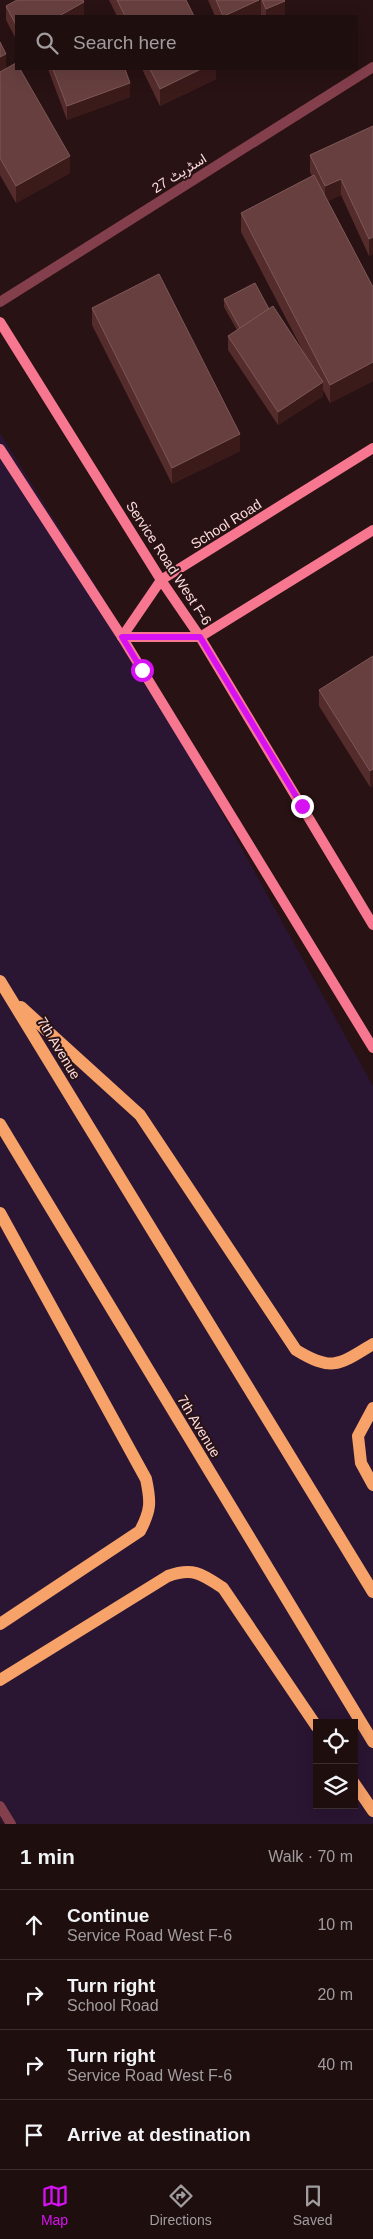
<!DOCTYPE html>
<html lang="en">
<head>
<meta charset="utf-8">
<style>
	body { margin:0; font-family:Helvetica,Vazirmatn,sans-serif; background:#2b1c1c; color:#f1f3f6 }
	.controls { position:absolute; right:15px; bottom:15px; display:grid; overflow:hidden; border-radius:0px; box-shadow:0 5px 20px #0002 }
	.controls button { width:45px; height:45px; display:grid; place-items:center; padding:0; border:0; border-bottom:1px solid #3c2e2e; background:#1e0e0e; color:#f1f3f6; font:25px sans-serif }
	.stop { position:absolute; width:15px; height:15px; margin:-11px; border:4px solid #d712f2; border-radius:50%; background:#fff }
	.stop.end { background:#d712f2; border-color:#fff; box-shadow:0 1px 5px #0008 }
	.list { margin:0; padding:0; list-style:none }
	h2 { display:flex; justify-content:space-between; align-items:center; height:65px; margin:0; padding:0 20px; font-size:21px }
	h2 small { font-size:16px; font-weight:400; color:#a19c9e }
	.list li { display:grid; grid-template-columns:32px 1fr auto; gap:15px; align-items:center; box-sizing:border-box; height:70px; padding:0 20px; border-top:1px solid #3c2e2e }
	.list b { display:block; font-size:19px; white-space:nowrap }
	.list p { margin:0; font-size:16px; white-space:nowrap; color:#a19c9e }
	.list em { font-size:16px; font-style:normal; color:#a19c9e }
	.icon { flex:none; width:28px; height:28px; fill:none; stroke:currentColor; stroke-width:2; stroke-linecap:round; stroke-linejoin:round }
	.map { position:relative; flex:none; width:373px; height:1824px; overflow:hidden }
	.search { position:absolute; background:#1e0e0e; box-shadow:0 5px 20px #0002; left:15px; right:15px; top:15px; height:55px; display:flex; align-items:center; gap:12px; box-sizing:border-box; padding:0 18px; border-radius:0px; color:#a19c9e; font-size:19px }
	.sheet { height:345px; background:#1e0e0e }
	nav { display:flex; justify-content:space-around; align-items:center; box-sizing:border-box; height:70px; border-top:1px solid #3c2e2e; background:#1e0e0e; font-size:14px; color:#a19c9e }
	nav a { display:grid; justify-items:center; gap:2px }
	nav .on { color:#d712f2 }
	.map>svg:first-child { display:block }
	.green { fill:#2a1532; fill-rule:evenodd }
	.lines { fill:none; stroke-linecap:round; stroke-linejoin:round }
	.street { stroke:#843f4c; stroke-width:10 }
	.secondary { stroke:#f87790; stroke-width:10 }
	.primary { stroke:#f7a268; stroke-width:12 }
	.wall { fill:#552c2c }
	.shaded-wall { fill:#3b1a1a }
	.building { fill:#673f3f; stroke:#7e5758 }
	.route { stroke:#d712f2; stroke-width:6 }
	.labels { text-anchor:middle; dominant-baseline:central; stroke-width:4; stroke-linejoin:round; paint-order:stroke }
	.street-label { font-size:14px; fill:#fddbde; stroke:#281213 }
</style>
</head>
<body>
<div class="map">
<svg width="373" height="1824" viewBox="0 0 373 1824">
	<rect width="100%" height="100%" fill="#281213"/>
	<path class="green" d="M0 433 101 594 373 1086V1824H3L0 1819ZM317 1723H354V1805H317Z"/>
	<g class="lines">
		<g class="street">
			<path d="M0 302 373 67"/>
			<path d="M0 1806 11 1824"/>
		</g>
		<g class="secondary">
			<path d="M0 322 161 580 200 637 373 925"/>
			<path d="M0 449 122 637 373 1048"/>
			<path d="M122 637 161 580 373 448"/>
			<path d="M122 637H200L373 530"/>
		</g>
		<g class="primary">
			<path d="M0 981 373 1592"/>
			<path d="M21 1007 140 1115 296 1350C332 1372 339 1365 373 1344"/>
			<path d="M0 1124 373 1742"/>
			<path d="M0 1213 146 1479C151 1502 151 1510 140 1531L0 1624"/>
			<path d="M373 1408 358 1436 361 1463 373 1485"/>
			<path d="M0 1680 168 1576C193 1567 202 1574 223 1588L317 1727"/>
			<path d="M354 1783 373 1811"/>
		</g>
	</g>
	<g class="wall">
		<path d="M109 0H186L194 16H117Z"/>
		<path d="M208 0H284L285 16H215Z"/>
		<path d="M6 6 84 16H16V39L6 20Z"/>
		<path d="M0 42 6 69 70 173 16 203 0 175Z"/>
		<path d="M48 69H125L130 97 67 120Z"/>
		<path d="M142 69H216V79L160 106Z"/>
		<path d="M373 126V254L369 256 341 195 328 201 373 287V381L330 403 323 390V396L278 425 228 350V336L237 330 224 307V299L269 309 304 353 241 232V213L312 176 310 172V155Z"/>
		<path d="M92 308 240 451 172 484 92 325Z"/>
		<path d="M373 656V786L370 787 319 706V690Z"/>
	</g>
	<g class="shaded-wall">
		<path d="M259 0H261V16H224Z"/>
		<path d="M285 1V16H266V9Z"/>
		<path d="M84 2V16H59Z"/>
		<path d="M6 54V70L0 73V57Z"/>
		<path d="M201 69H216V79L160 106V89Z"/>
		<path d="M130 83V97L67 120V106Z"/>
		<path d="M70 156V173L16 203V186Z"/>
		<path d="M341 179V195L325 203V186Z"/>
		<path d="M373 237V254L369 256V239Z"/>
		<path d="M373 362V381L330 403V385Z"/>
		<path d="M323 382V396L278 425V412Z"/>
		<path d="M240 434V451L172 484V468Z"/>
		<path d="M373 769V786L370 787V771Z"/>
	</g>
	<g class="building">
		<path d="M17 0H83L84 2 59 16H16V25L6 6Z"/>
		<path d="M117 0H186L194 16H125Z"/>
		<path d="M216 0H259L224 16H223Z"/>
		<path d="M262 0H284L285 1 266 9Z"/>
		<path d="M0 42 6 54 0 57Z"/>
		<path d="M16 63V69H20L70 156 16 186 0 158V72Z"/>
		<path d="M53 69H125L130 83 67 106Z"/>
		<path d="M150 69H201L160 89Z"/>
		<path d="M373 126V237L369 239 341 179 325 186 310 155Z"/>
		<path d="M314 175 373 287V362L330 385 241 213Z"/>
		<path d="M159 274 240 434 172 468 92 308Z"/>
		<path d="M255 283 269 309 240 328 224 299Z"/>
		<path d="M273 306 323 382 278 412 228 336Z"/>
		<path d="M373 656V769L370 771 319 690Z"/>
	</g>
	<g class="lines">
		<path class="route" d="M142 670 122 637H200L302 806"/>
	</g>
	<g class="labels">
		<g class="street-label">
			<text transform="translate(179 173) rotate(-32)">اسٹریٹ 27</text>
			<text transform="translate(226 524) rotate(-32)">School Road</text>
			<text transform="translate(169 563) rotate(57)">Service Road West F-6</text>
			<text transform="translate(59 1048) rotate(59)">7th Avenue</text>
			<text transform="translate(199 1426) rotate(59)">7th Avenue</text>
		</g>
	</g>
</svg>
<div class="controls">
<button><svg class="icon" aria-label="locate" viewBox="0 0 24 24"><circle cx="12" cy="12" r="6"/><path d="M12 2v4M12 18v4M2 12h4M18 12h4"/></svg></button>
<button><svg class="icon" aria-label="layers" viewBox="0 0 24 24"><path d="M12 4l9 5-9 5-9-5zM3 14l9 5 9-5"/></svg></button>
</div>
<div class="stop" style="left:142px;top:670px"></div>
<div class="stop end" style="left:302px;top:806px"></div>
<div class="search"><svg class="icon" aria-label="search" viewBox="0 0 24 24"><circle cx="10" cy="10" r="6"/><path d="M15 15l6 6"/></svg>Search here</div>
</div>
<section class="sheet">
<h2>1 min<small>Walk · 70 m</small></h2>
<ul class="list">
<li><svg class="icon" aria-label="ahead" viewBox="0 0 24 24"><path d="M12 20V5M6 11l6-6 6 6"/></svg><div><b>Continue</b><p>Service Road West F-6</p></div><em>10 m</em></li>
<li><svg class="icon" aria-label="right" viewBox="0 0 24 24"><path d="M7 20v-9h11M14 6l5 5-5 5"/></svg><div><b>Turn right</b><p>School Road</p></div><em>20 m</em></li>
<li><svg class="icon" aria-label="right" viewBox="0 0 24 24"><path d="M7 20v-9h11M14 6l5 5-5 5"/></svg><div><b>Turn right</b><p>Service Road West F-6</p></div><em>40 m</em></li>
<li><svg class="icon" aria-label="arrive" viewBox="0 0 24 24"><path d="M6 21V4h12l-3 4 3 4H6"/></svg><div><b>Arrive at destination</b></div></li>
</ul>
</section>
<nav>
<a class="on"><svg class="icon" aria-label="map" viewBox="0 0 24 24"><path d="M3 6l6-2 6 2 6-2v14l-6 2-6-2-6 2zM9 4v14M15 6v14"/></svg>Map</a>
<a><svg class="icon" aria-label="directions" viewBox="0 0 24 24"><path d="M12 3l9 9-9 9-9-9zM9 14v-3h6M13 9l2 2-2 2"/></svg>Directions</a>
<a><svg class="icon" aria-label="saved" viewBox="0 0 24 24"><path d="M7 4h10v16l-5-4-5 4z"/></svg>Saved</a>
</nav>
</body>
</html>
